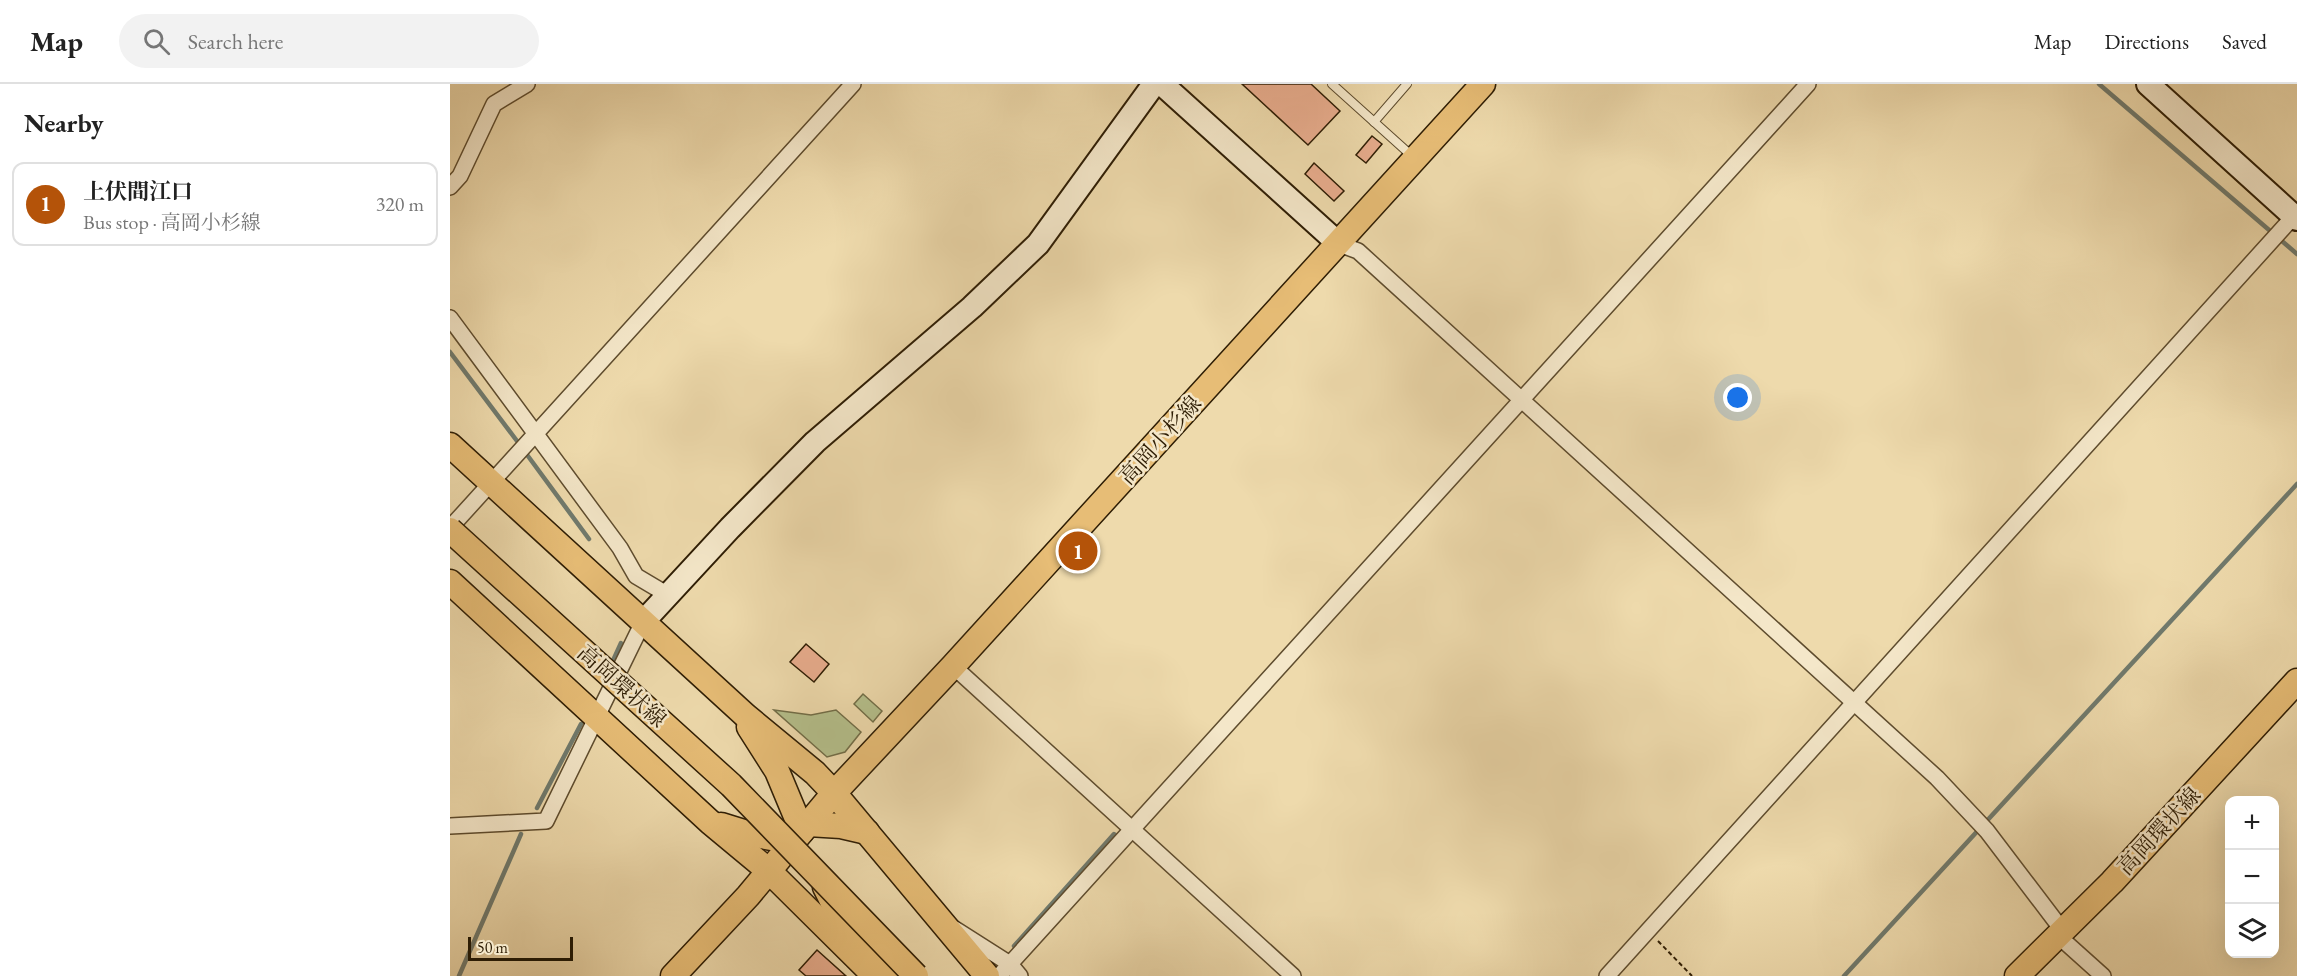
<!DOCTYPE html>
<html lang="en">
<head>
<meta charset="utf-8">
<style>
	body { margin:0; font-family:"EB Garamond","Noto Serif JP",serif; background:#f2f2f2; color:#222 }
	.controls { position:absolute; right:18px; bottom:18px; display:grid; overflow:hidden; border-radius:12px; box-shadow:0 6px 24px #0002 }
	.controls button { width:54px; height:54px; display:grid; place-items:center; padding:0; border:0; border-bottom:2px solid #e0e0e0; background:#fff; color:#222; font:30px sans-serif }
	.scale { position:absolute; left:18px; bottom:15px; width:105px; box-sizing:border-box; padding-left:6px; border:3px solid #2e1d04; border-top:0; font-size:16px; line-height:21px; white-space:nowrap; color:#2e1d04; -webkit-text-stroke:4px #f4e7c9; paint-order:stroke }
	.you { position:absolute; left:1288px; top:314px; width:21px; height:21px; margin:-15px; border:4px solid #fff; border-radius:50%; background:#1a73e8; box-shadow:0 0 0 9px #1a73e833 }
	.badge { display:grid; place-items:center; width:39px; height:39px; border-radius:50%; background:#b45309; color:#fff; font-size:20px; font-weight:700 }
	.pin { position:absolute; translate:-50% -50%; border:3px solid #fff; box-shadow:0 2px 6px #0006 }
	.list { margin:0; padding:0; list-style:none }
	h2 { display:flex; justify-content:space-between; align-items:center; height:78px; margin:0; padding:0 24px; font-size:26px }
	h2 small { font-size:20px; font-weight:400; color:#767676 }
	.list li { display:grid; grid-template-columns:39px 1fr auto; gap:18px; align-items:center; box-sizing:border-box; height:84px; margin:0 12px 12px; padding:0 12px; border:2px solid #e0e0e0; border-radius:12px }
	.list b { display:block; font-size:22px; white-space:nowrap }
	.list p { margin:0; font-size:20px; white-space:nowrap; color:#767676 }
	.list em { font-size:20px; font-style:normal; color:#767676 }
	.icon { flex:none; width:33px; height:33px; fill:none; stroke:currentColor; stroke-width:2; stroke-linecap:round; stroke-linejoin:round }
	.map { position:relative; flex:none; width:1847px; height:892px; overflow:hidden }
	header { display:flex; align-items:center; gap:36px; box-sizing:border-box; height:84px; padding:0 30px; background:#fff; border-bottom:2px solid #e0e0e0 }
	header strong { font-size:28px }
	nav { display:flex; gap:33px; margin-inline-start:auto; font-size:21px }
	.search { width:420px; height:54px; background:#f2f2f2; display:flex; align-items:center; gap:15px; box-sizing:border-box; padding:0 21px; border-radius:33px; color:#767676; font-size:22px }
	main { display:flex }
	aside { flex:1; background:#fff }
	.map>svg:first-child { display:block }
	.green { fill:#b5c08c; stroke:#726e48; stroke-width:1.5 }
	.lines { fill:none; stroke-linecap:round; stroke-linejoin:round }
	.stream { stroke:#707a6d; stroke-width:4.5 }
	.building { fill:#e9ad8e; stroke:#2e1d04; stroke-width:1.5 }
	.lane-casing { stroke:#5e4c2e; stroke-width:10 }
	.street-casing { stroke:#5e4c2e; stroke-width:18 }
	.secondary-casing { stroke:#2e1d04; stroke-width:26 }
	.primary-casing { stroke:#2e1d04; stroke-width:27 }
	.path { stroke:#2e1d04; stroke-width:2; stroke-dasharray:4.5 3; stroke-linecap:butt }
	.lane { stroke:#f4e7c9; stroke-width:8 }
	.street { stroke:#f4e7c9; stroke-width:15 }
	.secondary { stroke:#f4e7c9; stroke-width:22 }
	.primary { stroke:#e7bd76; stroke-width:24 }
	.primary-bridge-casing { stroke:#2e1d04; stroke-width:27; stroke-linecap:butt }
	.primary-bridge { stroke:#e7bd76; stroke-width:24 }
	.labels { text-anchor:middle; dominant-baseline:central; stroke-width:5; stroke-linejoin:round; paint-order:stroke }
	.street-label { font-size:22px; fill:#2e1d04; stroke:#f4e7c9 }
</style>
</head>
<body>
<header>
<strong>Map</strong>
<div class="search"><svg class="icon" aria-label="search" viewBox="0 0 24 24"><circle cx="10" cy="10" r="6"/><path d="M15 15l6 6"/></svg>Search here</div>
<nav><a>Map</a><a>Directions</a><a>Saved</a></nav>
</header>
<main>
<aside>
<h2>Nearby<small></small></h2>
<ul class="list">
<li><span class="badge">1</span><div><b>上伏間江口</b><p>Bus stop · 高岡小杉線</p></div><em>320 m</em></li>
</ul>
</aside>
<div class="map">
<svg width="1847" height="892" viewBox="0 0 1847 892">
	<rect width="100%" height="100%" fill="#eedaac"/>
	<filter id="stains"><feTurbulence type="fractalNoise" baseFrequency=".00333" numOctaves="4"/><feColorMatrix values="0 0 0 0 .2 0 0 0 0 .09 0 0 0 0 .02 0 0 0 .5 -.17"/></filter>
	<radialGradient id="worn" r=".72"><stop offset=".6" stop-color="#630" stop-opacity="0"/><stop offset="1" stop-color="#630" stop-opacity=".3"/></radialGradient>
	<g class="green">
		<path d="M413 610 432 627 423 638 404 620Z"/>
		<path d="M324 626 361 631 386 626 411 648 395 668 377 673Z"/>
	</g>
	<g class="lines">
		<g class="stream">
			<path d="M1649 0 1847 170"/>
			<path d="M0 268 70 361"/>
			<path d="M75 368 139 455"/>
			<path d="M161 581 171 559"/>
			<path d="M87 724 131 640"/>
			<path d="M564 862 664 750 670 754"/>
			<path d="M9 892 71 750"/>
			<path d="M1394 892 1847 400"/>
		</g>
	</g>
	<g class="building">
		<path d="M792 0H861L890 27 858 61Z"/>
		<path d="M922 52 932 60 916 79 906 71Z"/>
		<path d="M864 79 894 107 884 117 855 90Z"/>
		<path d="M356 560 379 580 364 598 340 578Z"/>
		<path d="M367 866 396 892H356L349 886Z"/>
	</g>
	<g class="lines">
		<defs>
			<g id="lane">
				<path d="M882 0 962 72"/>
				<path d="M924 38 957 0"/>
			</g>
			<g id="street">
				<path d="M0 103 10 92 44 20 77 0"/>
				<path d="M889 160 908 167 1487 694 1537 747 1613 847 1614 857 1653 892"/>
				<path d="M0 234 170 464 186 492 218 511"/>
				<path d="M0 444 403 0"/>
				<path d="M503 582 843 892"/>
				<path d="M0 742 96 737 193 538"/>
				<path d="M505 845 560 880 570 892"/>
				<path d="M549 892 1358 0"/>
				<path d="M1157 892 1844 132"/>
			</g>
			<g id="secondary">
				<path d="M712 0 889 160"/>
				<path d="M1698 0 1847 135"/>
				<path d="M193 538 280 444 365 358 522 223 588 160 704 0"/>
			</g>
			<g id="primary">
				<path d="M0 361 296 632 365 689 384 709 537 892"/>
				<path d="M0 498 260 738 319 787 425 892"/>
				<path d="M299 643 327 687 352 747"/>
				<path d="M358 740 391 742 417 748"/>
				<path d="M271 741 300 750 343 758"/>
				<path d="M375 803 387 827 442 892"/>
				<path d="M223 892 298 812 384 709 503 582 1033 0"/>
				<path d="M1567 892 1662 798 1847 597"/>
			</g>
		</defs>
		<use href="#lane" class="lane-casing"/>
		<use href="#street" class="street-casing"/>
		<use href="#secondary" class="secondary-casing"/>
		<use href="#primary" class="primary-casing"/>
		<path class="path" d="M1208 857 1242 892"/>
		<use href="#lane" class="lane"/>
		<use href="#street" class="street"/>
		<use href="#secondary" class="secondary"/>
		<use href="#primary" class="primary"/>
		<defs>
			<path id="primary-bridge" d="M0 446 281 701 466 892"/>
		</defs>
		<use href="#primary-bridge" class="primary-bridge-casing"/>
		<use href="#primary-bridge" class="primary-bridge"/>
	</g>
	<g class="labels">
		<g class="street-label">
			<text transform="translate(710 356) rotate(-48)">高岡小杉線</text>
			<text transform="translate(172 602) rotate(42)">高岡環状線</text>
			<text transform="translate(1709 747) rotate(-47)">高岡環状線</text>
		</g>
	</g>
	<rect width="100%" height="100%" filter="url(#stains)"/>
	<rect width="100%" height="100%" fill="url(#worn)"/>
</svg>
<div class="controls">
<button>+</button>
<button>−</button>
<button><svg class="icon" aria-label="layers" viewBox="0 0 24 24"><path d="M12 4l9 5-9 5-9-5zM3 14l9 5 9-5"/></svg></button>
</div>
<div class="scale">50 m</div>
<div class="you"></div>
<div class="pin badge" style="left:628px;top:467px">1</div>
</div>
</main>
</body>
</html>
